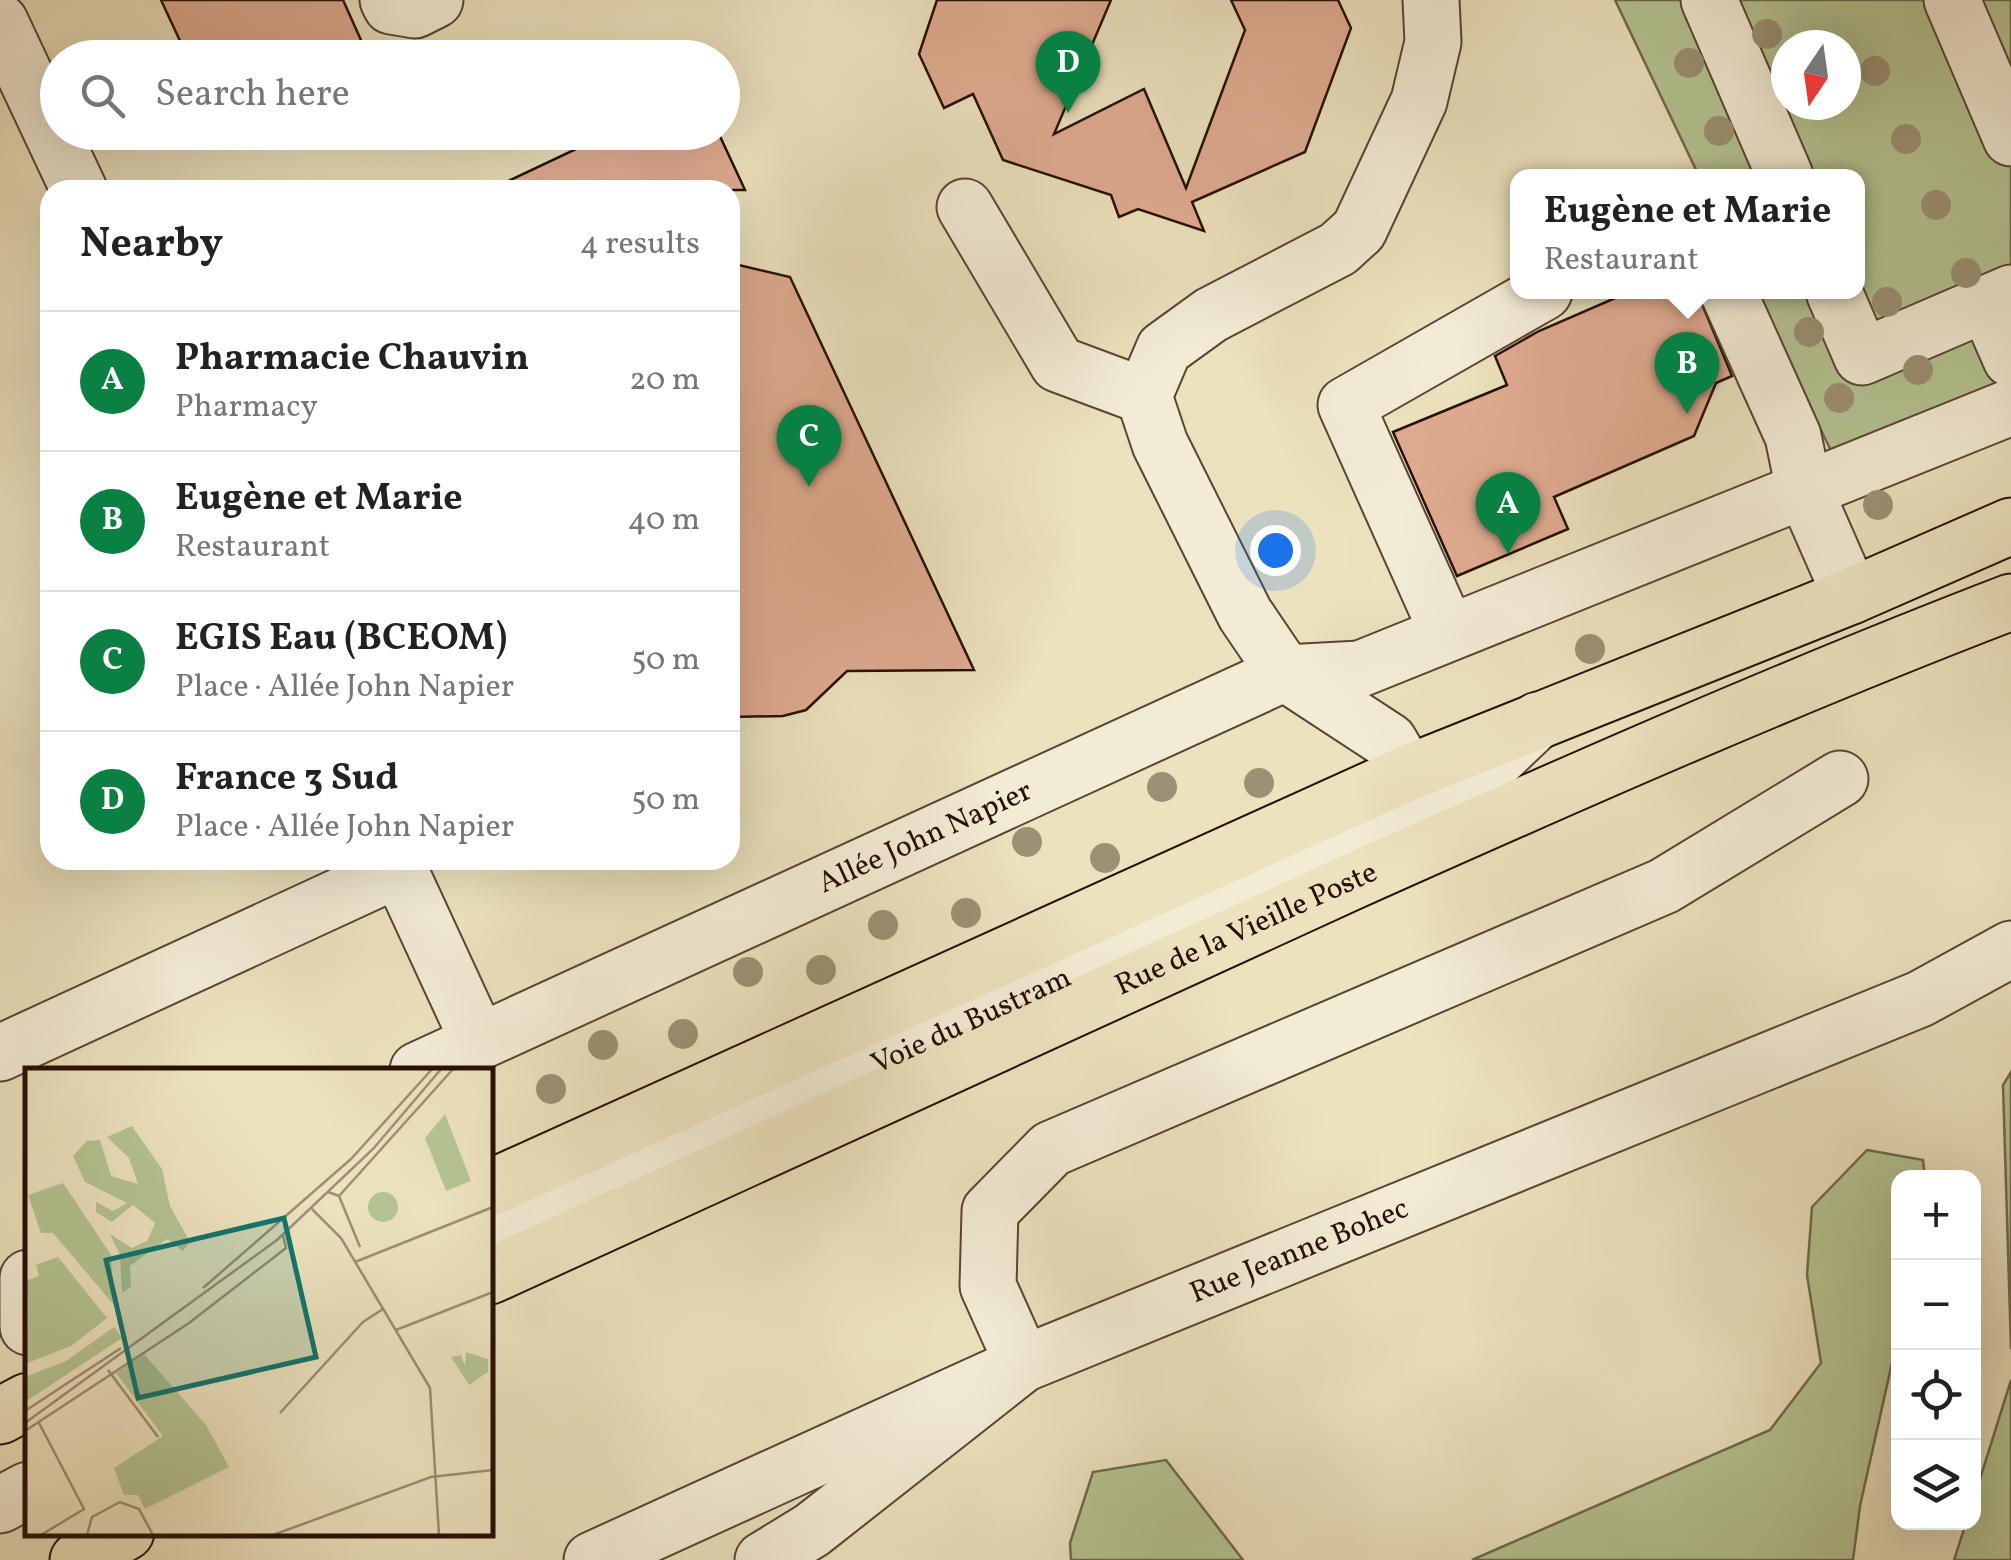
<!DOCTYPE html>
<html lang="en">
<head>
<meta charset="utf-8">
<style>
	body { margin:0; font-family:Vollkorn,serif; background:#f6f6f6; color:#222 }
	.controls { position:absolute; right:30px; bottom:30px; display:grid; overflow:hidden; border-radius:20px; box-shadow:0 10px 40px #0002 }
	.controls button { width:90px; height:90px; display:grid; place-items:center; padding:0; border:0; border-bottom:2px solid #e0e0e0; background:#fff; color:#222; font:50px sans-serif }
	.compass { position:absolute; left:1771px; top:30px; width:90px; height:90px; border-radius:50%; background:#fff; box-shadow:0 10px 40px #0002; rotate:193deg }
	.you { position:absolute; left:1275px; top:550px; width:35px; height:35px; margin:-25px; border:8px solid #fff; border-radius:50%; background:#1a73e8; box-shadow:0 0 0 15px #1a73e833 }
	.badge { display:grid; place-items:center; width:65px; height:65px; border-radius:50%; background:#0b8043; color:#fff; font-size:32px; font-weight:700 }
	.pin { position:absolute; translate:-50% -82px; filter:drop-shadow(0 2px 5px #0008) }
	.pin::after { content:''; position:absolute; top:52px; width:35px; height:30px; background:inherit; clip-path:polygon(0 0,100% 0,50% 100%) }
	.popup { position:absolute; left:1510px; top:169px; width:355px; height:130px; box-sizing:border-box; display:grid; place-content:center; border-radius:20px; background:#fff; filter:drop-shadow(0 2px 8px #0005); font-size:32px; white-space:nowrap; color:#767676 }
	.popup b { font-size:38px; color:#222 }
	.popup::after { content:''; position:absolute; left:50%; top:100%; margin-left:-20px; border:20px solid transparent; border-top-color:#fff }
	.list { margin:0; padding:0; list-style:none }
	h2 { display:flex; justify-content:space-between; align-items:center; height:130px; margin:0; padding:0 40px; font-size:42px }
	h2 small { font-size:32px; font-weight:400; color:#767676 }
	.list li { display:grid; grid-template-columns:65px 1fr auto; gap:30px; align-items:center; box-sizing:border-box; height:140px; padding:0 40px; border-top:2px solid #e0e0e0 }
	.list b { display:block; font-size:38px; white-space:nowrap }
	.list p { margin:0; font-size:32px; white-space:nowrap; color:#767676 }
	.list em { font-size:32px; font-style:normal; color:#767676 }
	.icon { flex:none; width:55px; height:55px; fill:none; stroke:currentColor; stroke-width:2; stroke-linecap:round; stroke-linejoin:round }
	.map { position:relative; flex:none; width:2011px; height:1560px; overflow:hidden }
	.search { position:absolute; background:#fff; box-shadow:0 10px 40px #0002; left:40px; top:40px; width:700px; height:110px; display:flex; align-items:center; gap:25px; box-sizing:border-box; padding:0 35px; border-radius:55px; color:#767676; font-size:38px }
	.panel { position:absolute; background:#fff; box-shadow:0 10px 40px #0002; left:40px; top:180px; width:700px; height:690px; border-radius:30px }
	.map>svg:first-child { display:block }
	.green { fill:#b5c493; stroke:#6e6a4c; stroke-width:2.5; fill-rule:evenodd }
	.building { fill:#dfab90; stroke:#270f05; stroke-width:2.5 }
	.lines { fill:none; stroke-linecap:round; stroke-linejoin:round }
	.minor-casing { stroke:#584433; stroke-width:59 }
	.major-casing { stroke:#270f05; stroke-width:59 }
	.minor { stroke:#f3ecd5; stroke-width:55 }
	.major { stroke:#ece2be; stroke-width:55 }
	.tree { fill:#9b9174 }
	.labels { text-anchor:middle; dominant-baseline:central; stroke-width:8; stroke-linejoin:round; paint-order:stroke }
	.street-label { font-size:30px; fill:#270f05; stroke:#f3ecd5 }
	.inset-road { fill:none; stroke:#9d8e74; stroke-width:2.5 }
	.view { fill:#0f766e; fill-opacity:0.15; stroke:#0f766e; stroke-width:5 }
	.inset-edge { fill:none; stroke:#270f05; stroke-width:5 }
</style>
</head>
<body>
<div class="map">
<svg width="2011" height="1560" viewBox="0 0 2011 1560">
	<rect width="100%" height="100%" fill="#ece2be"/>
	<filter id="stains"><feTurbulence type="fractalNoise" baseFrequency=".002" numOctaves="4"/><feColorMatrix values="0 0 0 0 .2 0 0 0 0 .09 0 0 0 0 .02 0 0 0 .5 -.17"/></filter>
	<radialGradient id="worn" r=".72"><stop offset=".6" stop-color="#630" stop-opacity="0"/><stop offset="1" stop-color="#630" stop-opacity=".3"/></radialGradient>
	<g class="green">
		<path d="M1615 0H2011V391L1835 459 1754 292H1857V176H1699ZM1786 45H1846V105H1786Z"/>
		<path d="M2011 1072V1349L2003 1085Z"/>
		<path d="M1867 1150 1923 1160 1925 1177 1898 1178V1336L1860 1506 1853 1560H1472L1770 1430 1821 1363 1807 1275 1812 1207Z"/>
		<path d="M2011 1380V1560H1954L1966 1523 1974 1522V1498Z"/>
		<path d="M1166 1460 1243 1560H1071L1070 1543 1093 1472Z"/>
	</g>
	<g class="building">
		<path d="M161 0H343L369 58H188Z"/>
		<path d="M937 0H1111L1054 134 1144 89 1186 188 1245 30 1231 0H1338L1351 28 1305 152 1192 202 1204 231 1138 209 1119 217 1111 195 1003 160 973 94 944 108 919 54Z"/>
		<path d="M612 132H718L745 190H489Z"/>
		<path d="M730 263 790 277 974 670 847 671 806 710 783 716 730 717Z"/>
		<path d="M1629 292H1697L1732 376 1716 383 1694 436 1554 497 1568 529 1457 576 1393 432 1507 385 1495 356 1539 331Z"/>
	</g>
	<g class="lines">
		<defs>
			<g id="minor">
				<path d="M388 0 391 6 415 10 435 0"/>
				<path d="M1709 0 1785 176"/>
				<path d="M1952 0 2011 138"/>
				<path d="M0 22 79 190"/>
				<path d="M965 207 1058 364 1144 396"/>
				<path d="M1728 292 1793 436 1804 489 1851 596"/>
				<path d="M1834 292 1862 357 2011 293"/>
				<path d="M1987 304 2011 359"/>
				<path d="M1448 633 1346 405 1544 292"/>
				<path d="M1408 773 1389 741 1285 673 1245 614 1160 444 1144 396 1164 349 1211 315 1338 249 1359 230 1419 101 1433 42 1431 0"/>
				<path d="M395 860 479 1042"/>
				<path d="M0 1053 399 869"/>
				<path id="s1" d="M418 1070 1285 673 1360 669 2011 407"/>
				<path id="s2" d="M490 1243 1455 799 1538 720"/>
				<path d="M28 1278V1327"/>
				<path d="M0 1505 28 1490"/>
				<path id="s3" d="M592 1560 1023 1364 1920 999 2011 949"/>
				<path d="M763 1560 812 1530 1023 1364 988 1286 990 1211 1051 1149 1664 886 1840 779"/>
			</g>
			<g id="major">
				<path d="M490 1188 1408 773 1851 596 2011 526"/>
				<path id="s4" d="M490 1276C776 1144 1062 1012 1349 883 1568 785 1787 688 2011 602"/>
				<path d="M0 1416 28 1401"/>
				<path d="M78 1560 126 1532"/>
			</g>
		</defs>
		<use href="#minor" class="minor-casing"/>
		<use href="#major" class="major-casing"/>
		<use href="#minor" class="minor"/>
		<use href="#major" class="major"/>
	</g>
	<g class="tree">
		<circle cx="1767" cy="34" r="15"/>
		<circle cx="1689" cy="63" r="15"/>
		<circle cx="1875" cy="71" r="15"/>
		<circle cx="1719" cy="131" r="15"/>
		<circle cx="1906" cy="139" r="15"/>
		<circle cx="1936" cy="205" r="15"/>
		<circle cx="1966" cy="273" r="15"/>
		<circle cx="1887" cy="302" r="15"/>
		<circle cx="1809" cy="332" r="15"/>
		<circle cx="1918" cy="370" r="15"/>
		<circle cx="1839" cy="398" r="15"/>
		<circle cx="1878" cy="505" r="15"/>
		<circle cx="1590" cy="649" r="15"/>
		<circle cx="1259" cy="783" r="15"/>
		<circle cx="1162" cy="787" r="15"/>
		<circle cx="1027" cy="842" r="15"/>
		<circle cx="1105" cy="858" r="15"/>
		<circle cx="966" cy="913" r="15"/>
		<circle cx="883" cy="925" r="15"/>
		<circle cx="821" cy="970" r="15"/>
		<circle cx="748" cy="972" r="15"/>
		<circle cx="683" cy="1034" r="15"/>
		<circle cx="603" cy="1045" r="15"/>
		<circle cx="551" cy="1089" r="15"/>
	</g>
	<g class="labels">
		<g class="street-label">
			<text stroke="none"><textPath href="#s1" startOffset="558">Allée John Napier</textPath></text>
			<text stroke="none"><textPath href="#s4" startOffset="832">Rue de la Vieille Poste</textPath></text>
			<text stroke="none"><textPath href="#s2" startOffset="530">Voie du Bustram</textPath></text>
			<text stroke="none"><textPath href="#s3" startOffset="772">Rue Jeanne Bohec</textPath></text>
		</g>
	</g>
	<g transform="translate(25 1068)">
		<rect width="468" height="468" fill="#ece2be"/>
		<path d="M420 46 446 113 421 123 400 70ZM107 58 137 101 145 138 165 174 158 183 142 171 105 198 106 219 97 225 95 187 85 166 107 180 122 173 130 155 108 137 87 154 71 144V134L88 143 102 135 60 114 48 88 62 73 75 72 86 108 113 116 104 90 82 69ZM38 115 86 187 89 237 28 165H16L3 127ZM343 139a15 15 0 1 1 30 0a15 15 0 1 1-30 0ZM33 189 82 250 46 278 0 296V213L14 208 11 197ZM89 259 97 270 0 334V309L41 293ZM441 284 463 291V304L444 317 426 289 436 287 440 298ZM119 286 181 357 204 399 120 441 113 427H99L89 400 138 368 91 305Z" fill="#b5c493"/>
		<path class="inset-road" d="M303 124 314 128 429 0M314 128 335 179M287 141 316 170 405 320 414 467M330 194 468 139M178 220 326 91 408 0M371 262 468 224M83 302 133 369M0 343 96 280M255 345 338 254 358 241M13 353 59 441 16 467M0 355 252 172 348 81 417 0M0 363 164 255 261 180 258 167M62 467 67 449 95 434 114 441 128 467M248 467 406 409 468 402"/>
		<path class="view" d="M259 150 291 289 113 330 81 192Z"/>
		<rect width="468" height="468" class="inset-edge"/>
	</g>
	<rect width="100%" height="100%" filter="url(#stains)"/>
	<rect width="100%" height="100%" fill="url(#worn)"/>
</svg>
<div class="controls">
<button>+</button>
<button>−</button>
<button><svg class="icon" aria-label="locate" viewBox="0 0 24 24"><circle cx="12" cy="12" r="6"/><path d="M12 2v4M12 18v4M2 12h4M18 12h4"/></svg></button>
<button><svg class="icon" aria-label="layers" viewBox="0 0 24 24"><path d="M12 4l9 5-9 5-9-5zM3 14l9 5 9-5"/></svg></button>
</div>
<svg class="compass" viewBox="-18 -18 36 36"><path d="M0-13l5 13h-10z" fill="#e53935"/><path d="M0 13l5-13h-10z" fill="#767676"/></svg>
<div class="you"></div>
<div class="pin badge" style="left:1508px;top:554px">A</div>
<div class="pin badge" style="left:1687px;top:414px">B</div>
<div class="popup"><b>Eugène et Marie</b>Restaurant</div>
<div class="pin badge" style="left:809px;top:487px">C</div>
<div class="pin badge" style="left:1068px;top:113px">D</div>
<div class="search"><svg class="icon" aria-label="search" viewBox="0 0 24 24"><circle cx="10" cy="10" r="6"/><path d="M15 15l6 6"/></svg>Search here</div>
<section class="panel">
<h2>Nearby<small>4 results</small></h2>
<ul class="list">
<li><span class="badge">A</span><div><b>Pharmacie Chauvin</b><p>Pharmacy</p></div><em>20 m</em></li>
<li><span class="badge">B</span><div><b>Eugène et Marie</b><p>Restaurant</p></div><em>40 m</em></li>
<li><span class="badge">C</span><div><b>EGIS Eau (BCEOM)</b><p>Place · Allée John Napier</p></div><em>50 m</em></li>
<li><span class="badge">D</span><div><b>France 3 Sud</b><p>Place · Allée John Napier</p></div><em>50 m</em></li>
</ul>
</section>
</div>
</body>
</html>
